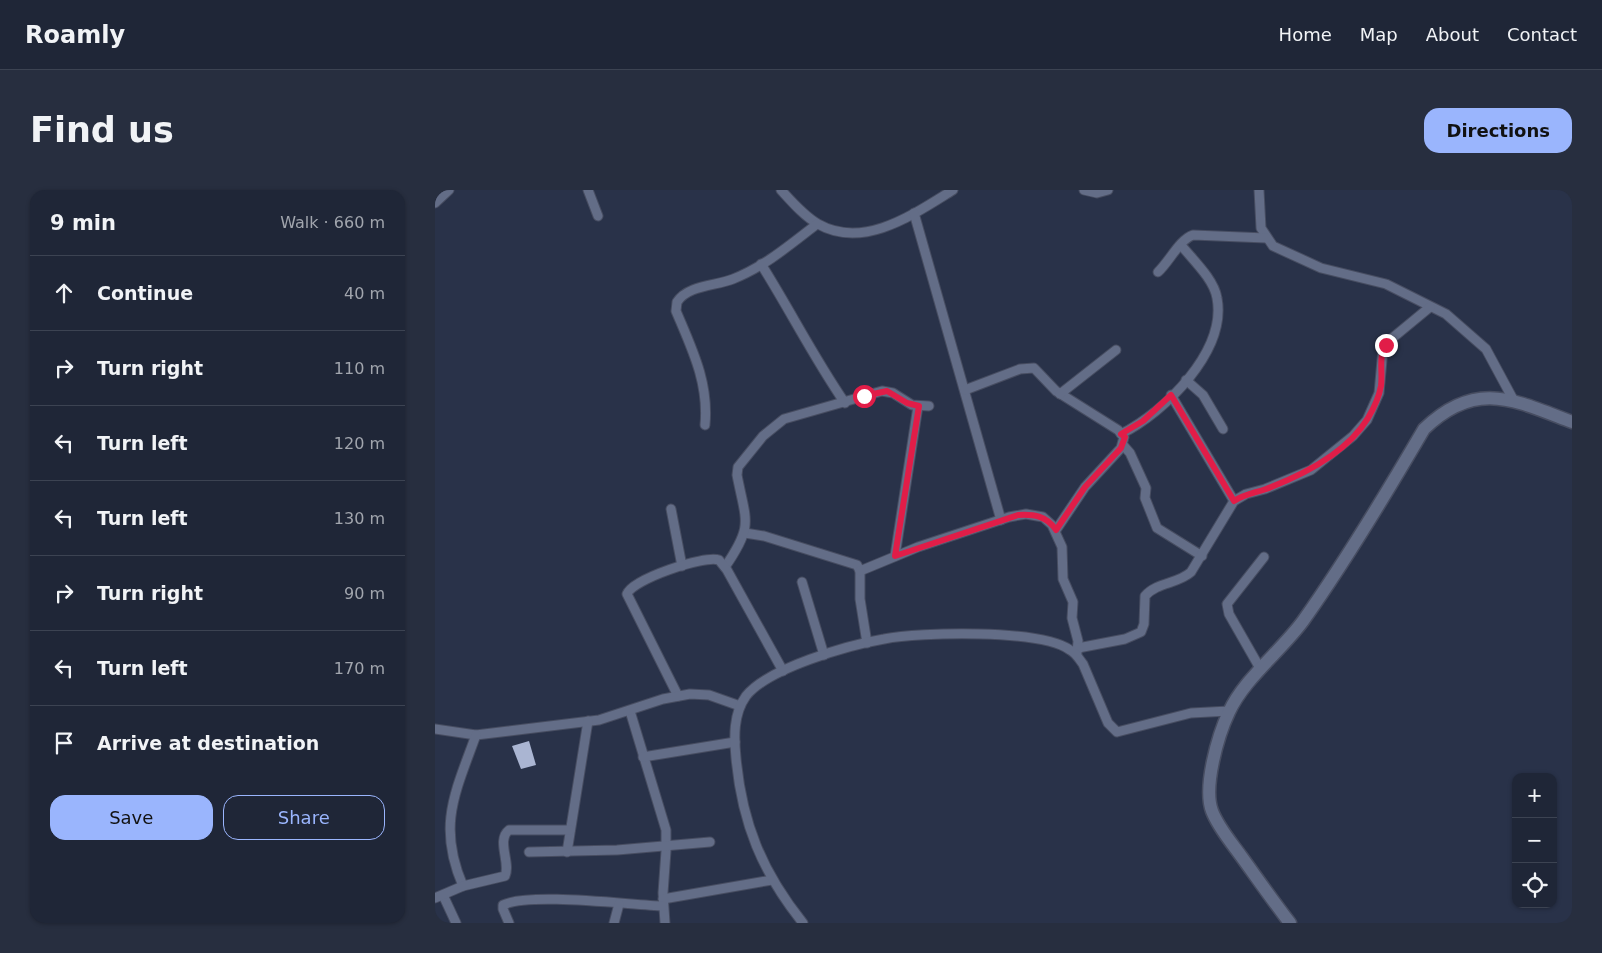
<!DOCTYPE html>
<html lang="en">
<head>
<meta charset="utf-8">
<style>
	body { margin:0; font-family:"DejaVu Sans",sans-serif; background:#272e3f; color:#f1f3f6 }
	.controls { position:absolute; right:15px; bottom:15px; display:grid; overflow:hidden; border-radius:10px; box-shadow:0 1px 4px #0004 }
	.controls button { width:45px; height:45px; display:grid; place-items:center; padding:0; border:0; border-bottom:1px solid #3c4352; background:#1f2637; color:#f1f3f6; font:25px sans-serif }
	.stop { position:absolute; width:15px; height:15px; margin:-11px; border:4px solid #e11d48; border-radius:50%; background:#fff }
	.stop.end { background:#e11d48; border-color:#fff; box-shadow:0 1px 5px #0008 }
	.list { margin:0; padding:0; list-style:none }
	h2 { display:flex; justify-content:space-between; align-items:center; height:65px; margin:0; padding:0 20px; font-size:21px }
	h2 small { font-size:16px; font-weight:400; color:#a1a5ad }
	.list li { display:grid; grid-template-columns:32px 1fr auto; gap:15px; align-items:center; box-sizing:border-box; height:75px; padding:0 20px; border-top:1px solid #3c4352 }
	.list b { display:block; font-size:19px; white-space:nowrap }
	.list em { font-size:16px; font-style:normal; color:#a1a5ad }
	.actions { display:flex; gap:10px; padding:15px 20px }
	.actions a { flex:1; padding:11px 0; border:1px solid #9ab5fd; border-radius:15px; text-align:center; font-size:18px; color:#9ab5fd }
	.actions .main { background:#9ab5fd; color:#111 }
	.icon { flex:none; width:28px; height:28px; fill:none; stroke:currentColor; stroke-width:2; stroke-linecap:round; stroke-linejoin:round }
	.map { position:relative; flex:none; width:1137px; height:733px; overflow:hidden; border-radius:15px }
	header { display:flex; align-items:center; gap:30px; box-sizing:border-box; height:70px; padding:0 25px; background:#1f2637; border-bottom:1px solid #3c4352 }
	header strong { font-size:24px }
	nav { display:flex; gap:28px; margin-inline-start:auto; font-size:18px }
	.intro { display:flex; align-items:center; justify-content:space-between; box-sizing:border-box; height:120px; padding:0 30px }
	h1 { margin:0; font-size:35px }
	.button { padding:12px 22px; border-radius:15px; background:#9ab5fd; color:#111; font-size:18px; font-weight:700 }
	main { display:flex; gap:30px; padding:0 30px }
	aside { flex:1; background:#1f2637; border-radius:15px; box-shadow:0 1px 4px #0004 }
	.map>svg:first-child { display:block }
	.building { fill:#aab5d2 }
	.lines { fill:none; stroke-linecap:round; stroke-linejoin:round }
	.street-casing { stroke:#474d61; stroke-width:11 }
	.secondary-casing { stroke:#474d61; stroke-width:15 }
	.street { stroke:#636d87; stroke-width:9 }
	.secondary { stroke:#636d87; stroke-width:12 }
	.route { stroke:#e11d48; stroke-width:6 }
</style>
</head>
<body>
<header>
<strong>Roamly</strong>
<nav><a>Home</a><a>Map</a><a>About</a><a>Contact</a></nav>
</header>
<div class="intro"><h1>Find us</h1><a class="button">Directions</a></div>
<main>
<aside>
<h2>9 min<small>Walk · 660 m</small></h2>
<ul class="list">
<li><svg class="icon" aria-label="ahead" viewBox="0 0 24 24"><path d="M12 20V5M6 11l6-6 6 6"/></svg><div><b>Continue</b></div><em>40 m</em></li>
<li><svg class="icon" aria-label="right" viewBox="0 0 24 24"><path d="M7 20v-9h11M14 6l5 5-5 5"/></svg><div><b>Turn right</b></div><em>110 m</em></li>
<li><svg class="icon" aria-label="left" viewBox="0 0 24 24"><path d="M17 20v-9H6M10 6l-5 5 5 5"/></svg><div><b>Turn left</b></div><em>120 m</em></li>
<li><svg class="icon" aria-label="left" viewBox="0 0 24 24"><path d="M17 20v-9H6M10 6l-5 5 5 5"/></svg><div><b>Turn left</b></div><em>130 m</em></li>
<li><svg class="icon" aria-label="right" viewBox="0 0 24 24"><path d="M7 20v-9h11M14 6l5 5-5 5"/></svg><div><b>Turn right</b></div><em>90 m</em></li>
<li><svg class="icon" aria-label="left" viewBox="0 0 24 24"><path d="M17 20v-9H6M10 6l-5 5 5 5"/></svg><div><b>Turn left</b></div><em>170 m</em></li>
<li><svg class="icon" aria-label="arrive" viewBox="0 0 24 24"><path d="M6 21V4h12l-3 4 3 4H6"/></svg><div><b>Arrive at destination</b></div></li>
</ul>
<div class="actions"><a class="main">Save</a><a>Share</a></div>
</aside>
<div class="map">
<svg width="1137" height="733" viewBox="0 0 1137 733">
	<rect width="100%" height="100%" fill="#293249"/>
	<path class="building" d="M94 551 101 575 86 579 77 556Z"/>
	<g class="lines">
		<defs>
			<g id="street">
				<path d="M153 0 163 26"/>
				<path d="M346 0C357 12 369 26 383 34 429 60 479 24 518 0"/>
				<path d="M649 0 662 3 673 0"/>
				<path d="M824 0 826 38 838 56 886 78 951 94 1011 124 1051 159 1079 211"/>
				<path d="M0 13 14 0"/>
				<path d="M479 23 566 330"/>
				<path d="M326 74C355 120 379 168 410 213"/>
				<path d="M723 82C734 72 745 49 758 45L831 48"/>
				<path d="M751 190 768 205 788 239"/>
				<path d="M530 200 585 179 599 178 621 201 683 240 689 247 686 258 650 297 621 340"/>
				<path d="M625 204 681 160"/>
				<path d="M736 205 799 311"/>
				<path d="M270 235C274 193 257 159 241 121L242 112C253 95 281 96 298 89 329 77 356 54 382 34"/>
				<path d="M686 244C730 222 792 161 782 108 779 89 757 69 746 55"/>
				<path d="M688 255 695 263 711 298 710 308 722 338 767 366"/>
				<path d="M236 319 247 376"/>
				<path d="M310 343 329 346 422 375 425 381V409L432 453"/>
				<path d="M460 366 483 216"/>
				<path d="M290 377C319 335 311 332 302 285L303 277 328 246 349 229 447 201 458 203 477 215 494 216"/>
				<path d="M425 381 483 357 574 327 591 324 608 327 617 335 627 357 628 389 638 412 637 428 643 451 642 463"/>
				<path d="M367 392 389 465"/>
				<path d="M643 458 690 449 706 442 709 434 710 406C722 392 743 394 756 382L799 311 811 304 830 299 876 280 918 246 932 230 944 203 948 159 955 150 995 117"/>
				<path d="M826 480 794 424 792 414 829 367"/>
				<path d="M243 506 192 404C198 389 269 365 284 370L292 380 348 481"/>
				<path d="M195 521 231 640V661L228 703 230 733"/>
				<path d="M0 539 41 545 164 530 228 509 255 504 274 505 305 516"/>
				<path d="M208 567 300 552"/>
				<path d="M94 662 182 660 275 652"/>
				<path d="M132 662 153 531"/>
				<path d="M28 696C2 636 20 603 41 545"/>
				<path d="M8 705 21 733"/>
				<path d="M0 708 28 696 70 686C76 673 61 650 74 640H135"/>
				<path d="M228 709 337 690"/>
				<path d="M74 733 68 719V715C94 702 195 715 228 716"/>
				<path d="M179 733 184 714"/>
				<path d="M368 733C327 682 307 633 301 568 299 548 298 524 311 506 333 478 414 455 449 449 485 442 606 439 635 460 641 463 644 469 648 474L673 533 682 542 756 523 794 521"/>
			</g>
			<path id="secondary" d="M855 733C838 711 822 688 806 666 796 652 783 637 777 621 768 597 783 545 794 522 809 489 846 461 868 431 912 369 951 304 989 239 1041 189 1079 210 1137 232"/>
		</defs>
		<use href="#street" class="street-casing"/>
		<use href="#secondary" class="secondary-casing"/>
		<use href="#street" class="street"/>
		<use href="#secondary" class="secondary"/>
	</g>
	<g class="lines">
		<path class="route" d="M429 206 452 201 472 213 484 216 460 366 583 325C599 324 612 326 621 340L650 297 686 258 690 247 686 244 708 231 736 205 799 311C810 304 820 303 831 299 868 285 912 263 933 228 939 218 944 207 946 196 948 182 943 166 951 155"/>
	</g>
</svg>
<div class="controls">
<button>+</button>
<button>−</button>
<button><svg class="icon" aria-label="locate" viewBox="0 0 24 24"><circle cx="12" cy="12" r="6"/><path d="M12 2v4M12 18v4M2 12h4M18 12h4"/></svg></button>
</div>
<div class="stop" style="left:429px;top:206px"></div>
<div class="stop end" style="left:951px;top:155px"></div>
</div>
</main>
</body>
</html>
